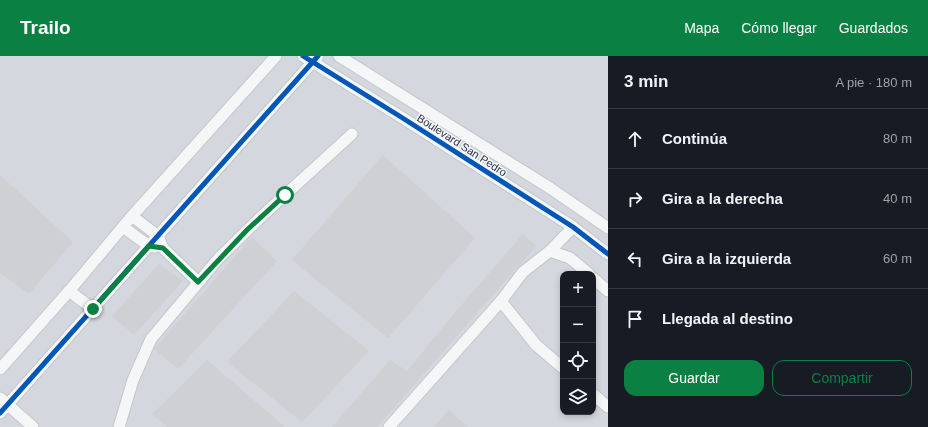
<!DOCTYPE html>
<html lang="es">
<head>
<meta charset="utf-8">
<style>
	body { margin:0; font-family:Helvetica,sans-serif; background:#20242c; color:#f1f3f6 }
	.controls { position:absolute; right:12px; bottom:12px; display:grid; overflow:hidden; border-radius:8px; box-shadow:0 2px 6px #0003 }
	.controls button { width:36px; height:36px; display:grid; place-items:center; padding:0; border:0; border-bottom:1px solid #363941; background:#171b24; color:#f1f3f6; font:20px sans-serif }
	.stop { position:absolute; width:12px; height:12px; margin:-9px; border:3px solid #0b8043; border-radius:50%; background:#fff }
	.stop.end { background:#0b8043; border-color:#fff; box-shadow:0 1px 4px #0008 }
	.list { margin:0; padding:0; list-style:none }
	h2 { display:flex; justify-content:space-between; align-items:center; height:52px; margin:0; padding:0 16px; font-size:17px }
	h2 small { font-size:13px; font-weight:400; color:#9ea1a6 }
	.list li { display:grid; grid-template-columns:26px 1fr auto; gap:12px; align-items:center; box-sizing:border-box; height:60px; padding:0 16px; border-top:1px solid #363941 }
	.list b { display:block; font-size:15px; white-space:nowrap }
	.list em { font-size:13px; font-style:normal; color:#9ea1a6 }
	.actions { display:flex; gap:8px; padding:12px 16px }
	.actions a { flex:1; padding:9px 0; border:1px solid #0b8043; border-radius:12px; text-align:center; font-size:14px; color:#0b8043 }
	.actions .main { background:#0b8043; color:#fff }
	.icon { flex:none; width:22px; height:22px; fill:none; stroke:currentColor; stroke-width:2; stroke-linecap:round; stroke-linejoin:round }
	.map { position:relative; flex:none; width:608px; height:371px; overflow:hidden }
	header { display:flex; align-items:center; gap:24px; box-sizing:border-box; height:56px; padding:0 20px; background:#0b8043; color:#fff }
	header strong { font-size:19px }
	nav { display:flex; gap:22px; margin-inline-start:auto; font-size:14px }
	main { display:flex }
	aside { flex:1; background:#171b24 }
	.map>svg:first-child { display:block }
	.built { fill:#d4d7dd; fill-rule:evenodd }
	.building { fill:#ced0d3 }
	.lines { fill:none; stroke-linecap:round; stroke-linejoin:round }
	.minor-casing { stroke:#c4c6c8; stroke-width:13 }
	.minor { stroke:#f5f6f7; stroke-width:11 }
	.cycleway-casing { stroke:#f4f6f9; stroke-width:8 }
	.cycleway { stroke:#0057b8; stroke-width:5 }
	.route { stroke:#0b8043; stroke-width:5 }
	.labels { text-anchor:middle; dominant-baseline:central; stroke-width:3; stroke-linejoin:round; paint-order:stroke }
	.street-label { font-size:11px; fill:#2b3445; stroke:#f4f6f9 }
</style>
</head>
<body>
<header>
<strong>Trailo</strong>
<nav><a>Mapa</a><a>Cómo llegar</a><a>Guardados</a></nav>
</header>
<main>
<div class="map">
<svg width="608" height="371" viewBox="0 0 608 371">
	<rect width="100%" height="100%" fill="#e6e8ea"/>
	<path class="built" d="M0 0H608V371H0ZM563 218H593V356H563Z"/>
	<g class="building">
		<path d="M383 99 475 182 388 282 292 204Z"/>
		<path d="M0 119 73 186 29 238 0 217Z"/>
		<path d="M523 178 536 190 377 371H332L390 304 407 315 452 260Z"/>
		<path d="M252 181 277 205 178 313 154 293Z"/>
		<path d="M159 208 183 225 134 279 112 260Z"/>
		<path d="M294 235 369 295 302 366 227 306Z"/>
		<path d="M207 304 285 371H167L152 358Z"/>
		<path d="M449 354 468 371H434Z"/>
	</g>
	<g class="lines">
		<defs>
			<g id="minor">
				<path d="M303 0 401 61 573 171 608 198"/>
				<path d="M339 0 550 132 608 172"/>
				<path d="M132 160 158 180 163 192 198 226"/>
				<path d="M123 171 149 190 155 191"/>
				<path d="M550 195 570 202 589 218"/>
				<path d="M593 222 608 235"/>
				<path d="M69 235 93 253"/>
				<path d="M563 312 536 289 501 245 523 216 550 195 573 171"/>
				<path d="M0 313 69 235 132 160 276 0"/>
				<path d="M593 338 608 351"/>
				<path d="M0 342 33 371"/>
				<path d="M0 357 318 0"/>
				<path d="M119 371 133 324 151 283 219 202 263 159 352 78"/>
				<path d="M389 371 501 245"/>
			</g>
		</defs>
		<use href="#minor" class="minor-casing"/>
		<use href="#minor" class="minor"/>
		<defs>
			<g id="cycleway">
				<path d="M303 0 401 61 573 171 608 198"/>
				<path d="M0 357 318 0"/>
			</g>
		</defs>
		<use href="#cycleway" class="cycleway-casing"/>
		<use href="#cycleway" class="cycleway"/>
	</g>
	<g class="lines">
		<path class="route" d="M93 253 149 190 163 192 198 226 247 174 285 139"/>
	</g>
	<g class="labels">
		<g class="street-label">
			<text transform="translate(462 89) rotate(33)">Boulevard San Pedro</text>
		</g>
	</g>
</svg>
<div class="controls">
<button>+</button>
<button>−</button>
<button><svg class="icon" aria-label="locate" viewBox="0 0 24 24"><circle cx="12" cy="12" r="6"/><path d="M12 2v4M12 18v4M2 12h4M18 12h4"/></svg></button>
<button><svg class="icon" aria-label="layers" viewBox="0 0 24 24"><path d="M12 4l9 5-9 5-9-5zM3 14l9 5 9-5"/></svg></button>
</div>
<div class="stop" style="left:285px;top:139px"></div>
<div class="stop end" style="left:93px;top:253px"></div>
</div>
<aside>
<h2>3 min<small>A pie · 180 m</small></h2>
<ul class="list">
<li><svg class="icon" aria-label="ahead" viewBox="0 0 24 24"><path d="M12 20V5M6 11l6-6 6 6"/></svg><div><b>Continúa</b></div><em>80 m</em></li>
<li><svg class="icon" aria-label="right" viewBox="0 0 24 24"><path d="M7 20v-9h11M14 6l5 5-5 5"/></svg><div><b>Gira a la derecha</b></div><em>40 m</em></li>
<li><svg class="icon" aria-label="left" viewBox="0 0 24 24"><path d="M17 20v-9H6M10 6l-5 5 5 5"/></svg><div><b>Gira a la izquierda</b></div><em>60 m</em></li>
<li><svg class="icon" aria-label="arrive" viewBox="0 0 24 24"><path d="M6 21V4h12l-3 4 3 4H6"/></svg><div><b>Llegada al destino</b></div></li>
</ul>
<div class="actions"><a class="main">Guardar</a><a>Compartir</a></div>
</aside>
</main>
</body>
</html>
